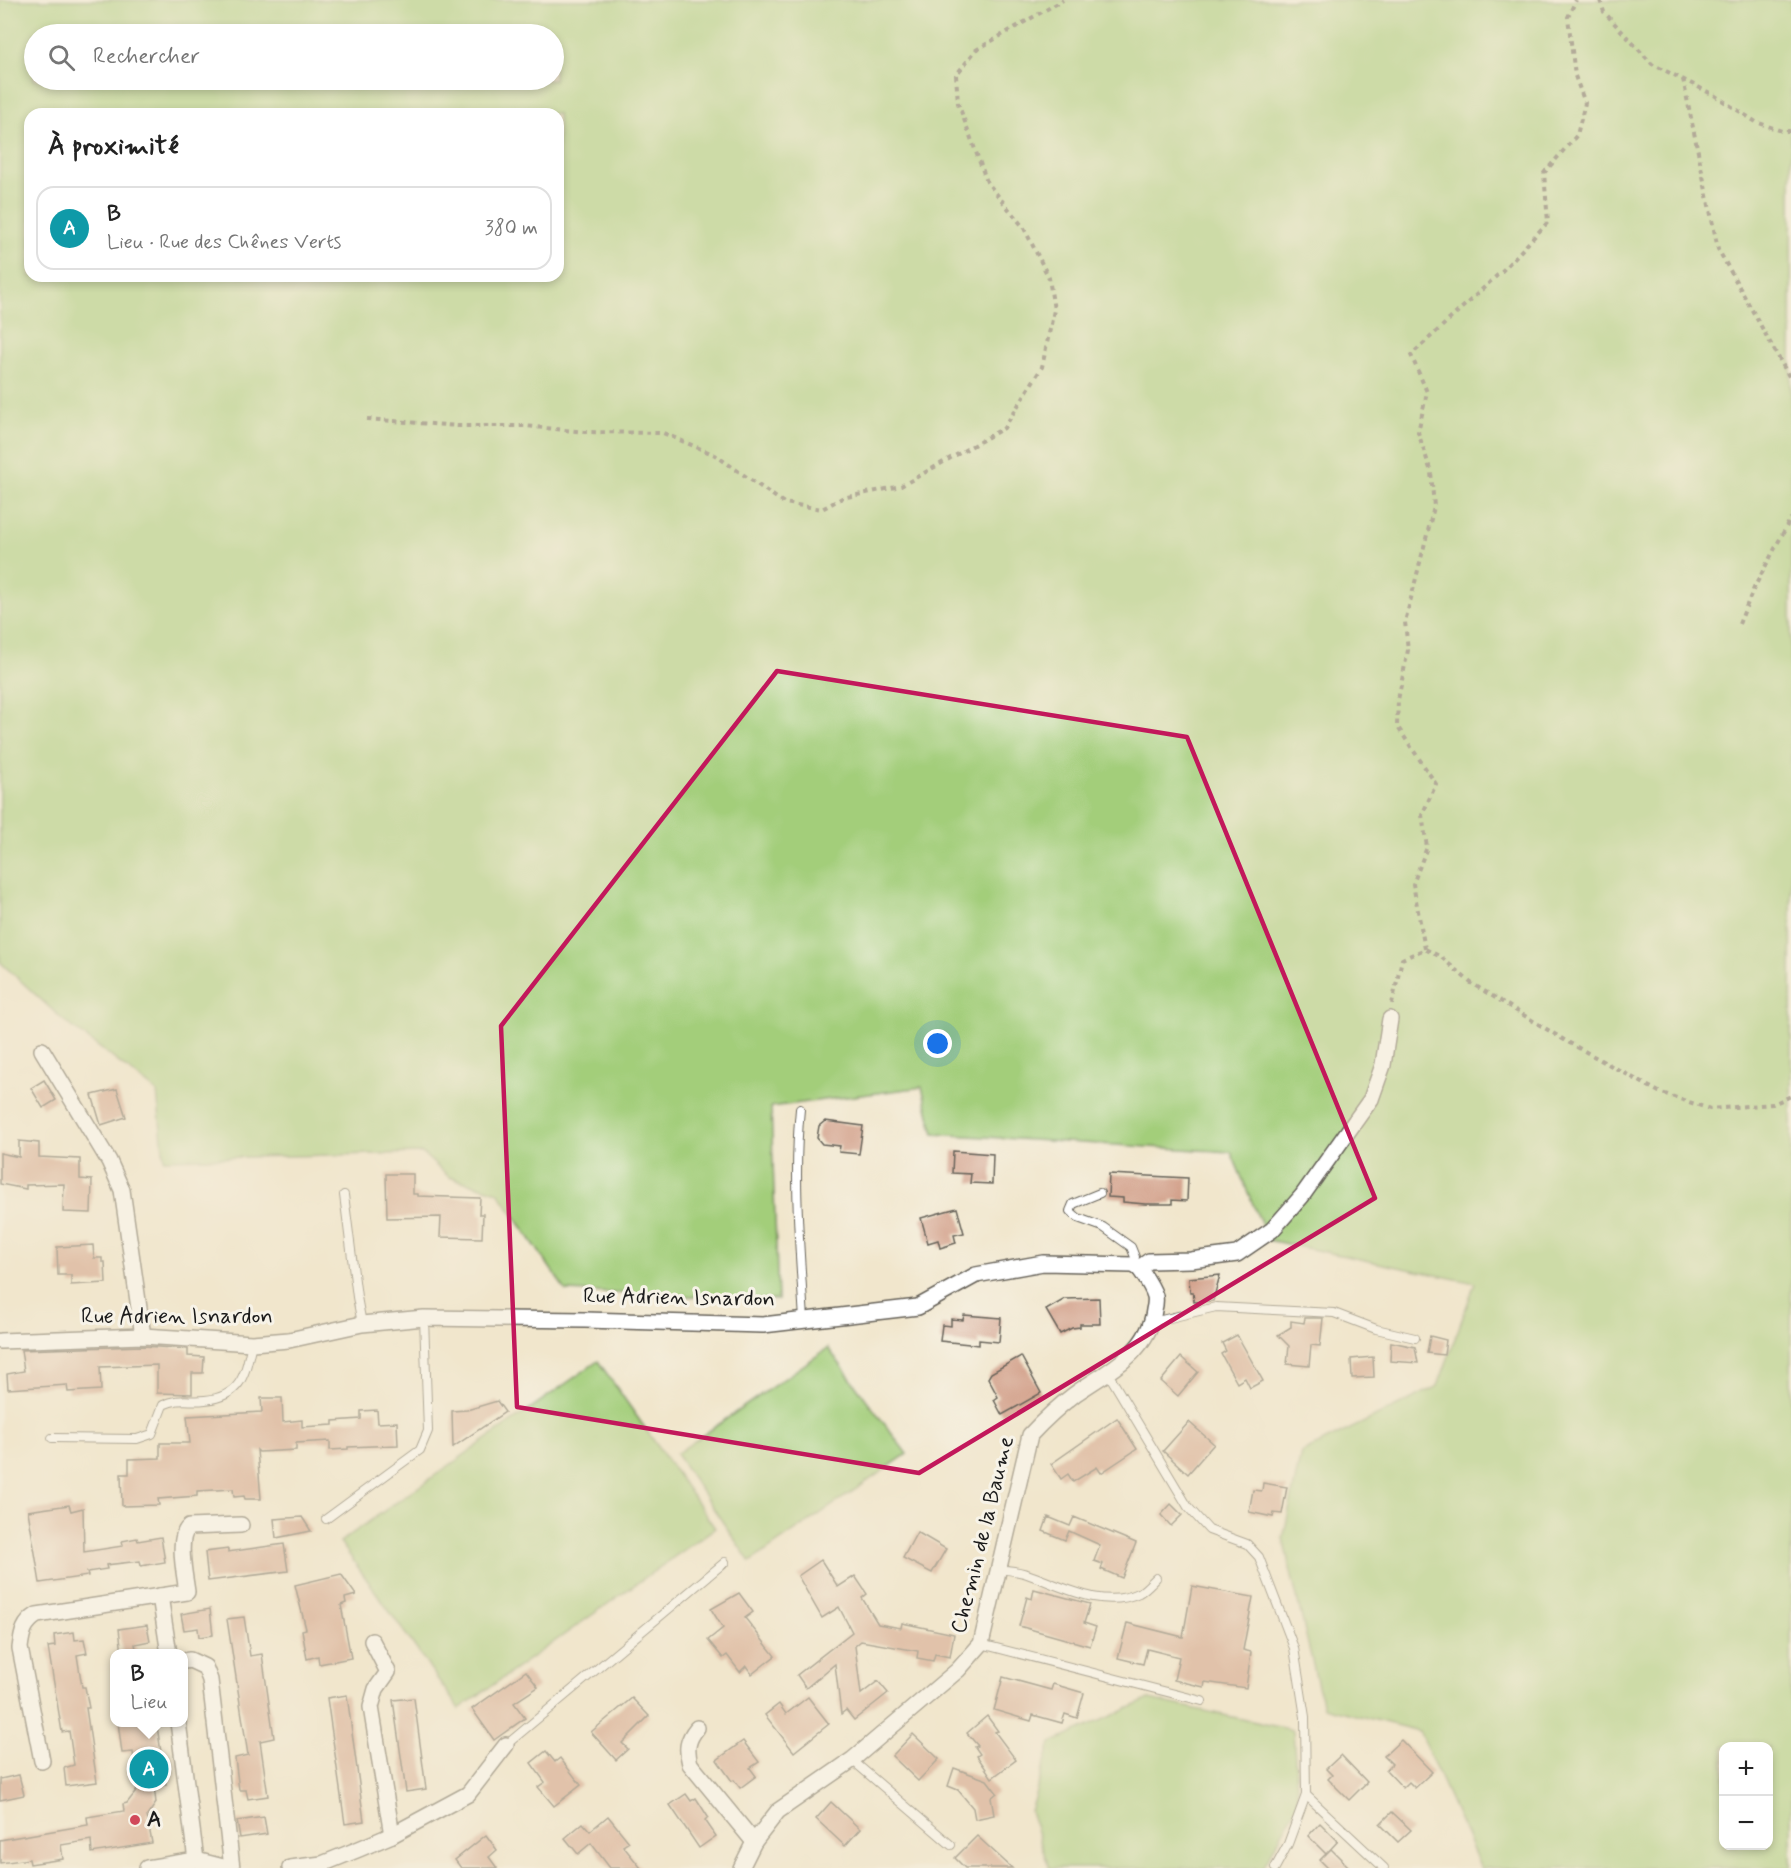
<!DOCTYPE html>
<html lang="fr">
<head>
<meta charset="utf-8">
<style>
	body { margin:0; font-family:Mynerve,sans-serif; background:#f6f6f6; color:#222 }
	.controls { position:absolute; right:18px; bottom:18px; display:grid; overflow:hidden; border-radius:12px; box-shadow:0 3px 9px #0003 }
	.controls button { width:54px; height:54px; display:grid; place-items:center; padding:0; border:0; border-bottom:2px solid #e0e0e0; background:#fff; color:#222; font:30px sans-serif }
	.you { position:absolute; left:938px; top:1044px; width:21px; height:21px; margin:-15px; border:4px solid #fff; border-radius:50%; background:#1a73e8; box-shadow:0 0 0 9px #1a73e833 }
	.badge { display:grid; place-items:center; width:39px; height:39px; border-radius:50%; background:#0b8043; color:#fff; font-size:20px; font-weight:700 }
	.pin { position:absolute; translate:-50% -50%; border:3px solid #fff; box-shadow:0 2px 6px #0006 }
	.popup { position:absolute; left:110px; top:1649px; width:78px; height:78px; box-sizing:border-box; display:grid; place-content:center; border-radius:12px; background:#fff; filter:drop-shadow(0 2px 4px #0005); font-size:20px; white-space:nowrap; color:#767676 }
	.popup b { font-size:22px; color:#222 }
	.popup::after { content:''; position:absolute; left:50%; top:100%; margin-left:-12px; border:12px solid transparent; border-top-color:#fff }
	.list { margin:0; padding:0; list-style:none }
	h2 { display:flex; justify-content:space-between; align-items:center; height:78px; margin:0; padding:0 24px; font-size:26px }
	h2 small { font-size:20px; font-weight:400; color:#767676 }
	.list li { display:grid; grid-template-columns:39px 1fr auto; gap:18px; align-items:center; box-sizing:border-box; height:84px; margin:0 12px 12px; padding:0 12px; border:2px solid #e0e0e0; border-radius:18px }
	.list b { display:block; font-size:22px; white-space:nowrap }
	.list p { margin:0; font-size:20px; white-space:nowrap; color:#767676 }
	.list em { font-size:20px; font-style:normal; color:#767676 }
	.icon { flex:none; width:33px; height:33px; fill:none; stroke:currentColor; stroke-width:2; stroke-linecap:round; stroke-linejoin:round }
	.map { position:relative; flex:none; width:1791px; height:1868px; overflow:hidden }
	.search { position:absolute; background:#fff; box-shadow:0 3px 9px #0003; left:24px; top:24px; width:540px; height:66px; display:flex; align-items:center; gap:15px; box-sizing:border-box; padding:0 21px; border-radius:33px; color:#767676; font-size:22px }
	.panel { position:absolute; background:#fff; box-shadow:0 3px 9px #0003; left:24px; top:108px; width:540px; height:174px; border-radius:18px }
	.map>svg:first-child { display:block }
	.green { fill:#a3ce7a; stroke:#60754b; stroke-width:1.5; fill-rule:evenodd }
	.building { fill:#cf9881 }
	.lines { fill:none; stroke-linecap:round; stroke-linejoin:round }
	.lane-casing { stroke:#67635a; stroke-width:10 }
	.street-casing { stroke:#67635a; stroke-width:18 }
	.path { stroke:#67635a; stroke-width:4; stroke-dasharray:4.5 4.5; stroke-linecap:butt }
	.lane { stroke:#fff; stroke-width:8 }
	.street { stroke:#fff; stroke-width:15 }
	.marked { fill:none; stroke:#c2185b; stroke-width:4.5; stroke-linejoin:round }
	.poi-dot { fill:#d1495b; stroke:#f7f3e8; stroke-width:2 }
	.labels { text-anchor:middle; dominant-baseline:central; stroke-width:6; stroke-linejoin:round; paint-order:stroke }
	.street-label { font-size:22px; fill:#1c1c1c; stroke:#f7f3e8 }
	.poi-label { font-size:22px; font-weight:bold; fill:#1c1c1c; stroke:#f7f3e8; text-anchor:start }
</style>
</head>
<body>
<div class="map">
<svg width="1791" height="1868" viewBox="0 0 1791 1868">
	<rect width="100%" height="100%" fill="#f7f3e8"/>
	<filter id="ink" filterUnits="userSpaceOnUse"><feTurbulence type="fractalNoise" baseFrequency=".0167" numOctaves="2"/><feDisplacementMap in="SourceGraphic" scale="12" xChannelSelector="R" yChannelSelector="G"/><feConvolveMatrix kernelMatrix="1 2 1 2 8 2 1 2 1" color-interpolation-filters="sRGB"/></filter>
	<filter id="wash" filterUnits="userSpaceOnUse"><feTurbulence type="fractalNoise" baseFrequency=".008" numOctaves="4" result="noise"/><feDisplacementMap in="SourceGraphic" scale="24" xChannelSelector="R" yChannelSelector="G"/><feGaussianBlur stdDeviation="1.35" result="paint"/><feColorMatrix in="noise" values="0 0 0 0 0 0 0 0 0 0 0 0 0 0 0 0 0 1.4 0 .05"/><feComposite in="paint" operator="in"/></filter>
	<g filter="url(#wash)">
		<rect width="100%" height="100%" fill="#f1e6cc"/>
		<g class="green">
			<path d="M0 0H1791V1868H1481L1419 1731 1323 1707 1283 1539 1301 1453 1438 1386 1475 1283 1268 1240 1231 1152 934 1134 922 1087 771 1107 778 1300 566 1291 498 1192 449 1177 422 1153 164 1159 157 1092 62 1019 0 962ZM34 34H554V80H34ZM30 114H558V276H30ZM1724 1746H1768V1846H1724Z"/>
			<path d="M828 1348 907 1454 750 1562 676 1454Z"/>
			<path d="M598 1361 715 1528 459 1709 340 1542Z"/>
			<path d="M1149 1699 1293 1730 1298 1804 1263 1868H1049L1030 1811 1051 1743Z"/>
		</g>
		<g id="blocks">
			<g class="building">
				<path d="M44 1080 56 1100 43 1108 31 1088Z"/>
				<path d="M117 1089 126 1117 101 1125 92 1095Z"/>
				<path d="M825 1121 863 1126 859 1154 839 1152 840 1146 822 1144 817 1138 819 1126Z"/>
				<path d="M19 1141 39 1143V1157L80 1159V1179L92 1180 91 1213 63 1212 64 1184 26 1185V1189L0 1184V1153L19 1157Z"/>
				<path d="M953 1151 993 1154 992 1184 970 1183 971 1174 952 1173Z"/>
				<path d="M386 1174H413V1194H418V1196L480 1198 479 1214H483L482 1238 440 1237 441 1217 387 1218Z"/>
				<path d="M1109 1174 1188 1178 1187 1201 1172 1200V1204H1145L1123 1202V1198L1108 1197Z"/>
				<path d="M957 1208 964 1233 954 1235 956 1243 940 1248 938 1240 928 1243 921 1218Z"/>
				<path d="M93 1245 94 1258H102V1262H105L106 1283 71 1285V1275H58L57 1247Z"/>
				<path d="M1220 1275 1213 1301 1194 1302 1193 1292H1190L1189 1278Z"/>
				<path d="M1099 1298 1100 1324H1080V1327L1072 1328 1060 1334 1046 1310 1065 1299Z"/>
				<path d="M964 1315 1001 1318 999 1342 979 1340V1345L940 1341 942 1325 951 1326V1319L963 1320Z"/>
				<path d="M1305 1318H1323L1320 1346 1311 1345 1309 1366 1287 1364 1289 1346 1278 1335 1291 1327V1321L1304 1323Z"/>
				<path d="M1237 1335 1263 1381 1250 1388 1245 1378 1237 1383 1221 1354 1226 1351 1222 1343Z"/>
				<path d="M1430 1336 1446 1340 1444 1355 1427 1353Z"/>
				<path d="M1391 1342 1415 1347 1418 1363 1390 1361Z"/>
				<path d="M143 1346 188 1349V1356L204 1357 203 1373H192V1394L157 1393V1365L100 1367 101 1390 68 1392 67 1385 8 1389 7 1374 24 1371 21 1350Z"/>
				<path d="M1021 1356 1041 1393 1002 1415 994 1400 998 1397 988 1378 991 1373Z"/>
				<path d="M1181 1357 1198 1372 1178 1396 1161 1381Z"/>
				<path d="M1373 1357 1374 1377 1352 1378 1351 1359Z"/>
				<path d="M261 1398H282L283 1422 302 1420V1427L333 1425V1421L361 1419V1411L377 1410 378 1423 397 1422 398 1445 348 1447V1449L330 1450V1441L296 1443V1450L259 1452 257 1450 261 1499H245L244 1496 234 1497 233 1489 197 1491V1496L158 1499 159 1505 122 1506 121 1474H129V1459L160 1458V1443H190L187 1416 262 1412Z"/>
				<path d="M497 1401 505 1412 453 1447 452 1411 467 1410Z"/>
				<path d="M1117 1418 1137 1449 1101 1473 1097 1467 1073 1482 1068 1474 1061 1479 1051 1464Z"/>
				<path d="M1189 1422 1214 1444 1188 1474 1163 1451Z"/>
				<path d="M1263 1483 1287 1487 1282 1514 1274 1513 1273 1517 1249 1512 1253 1490 1262 1491Z"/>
				<path d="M1171 1504 1182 1515 1171 1526 1161 1515Z"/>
				<path d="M69 1505 71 1511 83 1508 84 1552 123 1546 122 1541 137 1538 138 1541 161 1537 165 1562 141 1566 140 1561 106 1565 107 1569 87 1572 88 1576 40 1583 28 1511Z"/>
				<path d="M302 1517 311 1531 276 1538 274 1519Z"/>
				<path d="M1048 1517 1070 1526 1074 1517 1136 1543 1122 1578 1101 1569 1103 1564 1094 1561 1100 1545 1069 1531 1065 1540 1043 1531Z"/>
				<path d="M917 1532 946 1549 932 1573 903 1558Z"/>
				<path d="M284 1544 288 1571 208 1581 205 1552 228 1549V1552Z"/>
				<path d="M821 1560 838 1587 855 1576 867 1594 862 1598 878 1624 901 1628 902 1623 954 1634 950 1657 935 1654 933 1661 917 1658 918 1651 861 1641 855 1646 861 1694 878 1681 888 1693 854 1720 846 1710 841 1714 835 1664 806 1688 797 1675 852 1632 839 1607 822 1618 798 1576Z"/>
				<path d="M341 1574 356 1595 345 1598 346 1603 341 1605 351 1658 319 1664 318 1656 307 1659 302 1630 306 1629 295 1585Z"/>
				<path d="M1192 1586 1253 1597 1243 1650 1251 1652 1246 1688 1205 1682 1204 1687 1174 1680 1179 1657 1147 1649 1143 1664 1118 1658 1127 1623 1183 1637Z"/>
				<path d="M1034 1589 1090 1604 1084 1623 1096 1627 1090 1646 1019 1626 1027 1597 1032 1599Z"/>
				<path d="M739 1593 753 1612 745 1618 775 1656 752 1674 746 1666 740 1672 727 1655 723 1658 708 1640 723 1628 711 1609Z"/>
				<path d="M210 1609 213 1635 199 1637 198 1628 184 1630 181 1614Z"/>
				<path d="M244 1617 250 1656 262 1654 274 1738 260 1741 268 1796 248 1799 246 1790H239L235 1758 248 1755 227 1619Z"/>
				<path d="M147 1625 150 1641 135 1644 137 1653H122L119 1629Z"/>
				<path d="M74 1632 75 1640 84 1639 87 1653 77 1655 82 1687H85L89 1708H86L97 1782 66 1786 64 1768 74 1765 69 1731 62 1732 48 1647 55 1646 54 1635Z"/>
				<path d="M526 1671 538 1687 514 1703 525 1718 494 1740 472 1709Z"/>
				<path d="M1003 1677 1051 1690 1053 1684 1084 1693 1077 1718 1065 1714 1062 1723 1033 1715 1031 1721 994 1710Z"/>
				<path d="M347 1695 364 1821 345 1824 327 1698Z"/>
				<path d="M808 1697 829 1724 794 1752 765 1715 779 1704 786 1714Z"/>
				<path d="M414 1698 426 1789 406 1792 393 1700Z"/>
				<path d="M632 1698 649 1716 622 1743 628 1749 616 1760 591 1732Z"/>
				<path d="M987 1716 998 1731 995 1732 1016 1760 992 1778 977 1756 980 1754 975 1747 978 1746 967 1733Z"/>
				<path d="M118 1722H147L148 1727 157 1726 166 1785 154 1786 156 1803 147 1816 152 1843 92 1853 91 1840 61 1845 63 1859 30 1864 29 1859 0 1863V1840L88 1825 87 1817 124 1811 123 1804 127 1803 138 1789 133 1752 122 1753Z"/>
				<path d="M913 1734 939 1759 918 1781 892 1756Z"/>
				<path d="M1401 1740 1432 1772 1415 1788 1409 1782 1403 1788 1386 1770 1392 1764 1384 1756Z"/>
				<path d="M743 1741 759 1762 750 1768 756 1776 740 1788 734 1780 732 1781 717 1760Z"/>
				<path d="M546 1751 555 1762 560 1758 581 1785 554 1806 538 1787 545 1782 531 1763Z"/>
				<path d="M1341 1755 1367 1782 1349 1800 1328 1779 1332 1775 1326 1769Z"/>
				<path d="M954 1768 987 1780 997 1793 991 1798 994 1815 975 1819 973 1808 958 1790 948 1786Z"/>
				<path d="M19 1775 24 1795 0 1800V1779Z"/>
				<path d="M686 1794 691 1801 696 1798 708 1817 705 1820 716 1836 699 1848 670 1805Z"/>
				<path d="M831 1802 860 1829 845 1846 816 1819Z"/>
				<path d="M1392 1812 1411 1830 1398 1842 1380 1824Z"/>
				<path d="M608 1816 629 1842 623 1846 641 1868H610L591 1843 578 1854 565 1838 583 1823 590 1831Z"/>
				<path d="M264 1817 267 1834 240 1838 237 1821Z"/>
				<path d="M1320 1823 1338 1841 1326 1854 1331 1849 1350 1868H1328L1320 1860 1326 1854 1308 1836Z"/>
				<path d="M486 1835 497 1850 489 1857 497 1868H461L455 1860Z"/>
				<path d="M977 1836 1012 1868H965L955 1858Z"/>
			</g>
		</g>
	</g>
	<g filter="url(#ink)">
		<use href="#blocks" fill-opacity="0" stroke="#67635a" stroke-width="1.5"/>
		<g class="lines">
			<defs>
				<g id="lane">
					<path d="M800 1109C793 1179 800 1250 804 1320"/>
					<path d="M1100 1193 1073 1204 1070 1211 1078 1218 1103 1227 1131 1247 1135 1257 1133 1265"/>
					<path d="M344 1195 357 1297 362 1324"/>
					<path d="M1153 1322 1216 1307 1334 1313 1376 1329 1415 1338"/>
					<path d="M1108 1373 1188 1507 1209 1530 1247 1544 1259 1557 1294 1648 1305 1717 1306 1795 1384 1868"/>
					<path d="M52 1438 137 1439 152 1434 163 1405C180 1397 189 1402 205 1400 243 1396 245 1373 252 1343"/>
					<path d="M326 1519 420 1450 428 1431 424 1318"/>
					<path d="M999 1569C1008 1570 1018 1571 1027 1574 1062 1586 1102 1610 1139 1593 1145 1590 1151 1583 1156 1578"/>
					<path d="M981 1644 1202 1701"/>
					<path d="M506 1745 725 1562"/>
					<path d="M852 1760 951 1845"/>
					<path d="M1275 1868 1288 1844 1306 1795"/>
				</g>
				<g id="street">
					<path d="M42 1050 109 1161 122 1190 143 1336"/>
					<path d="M1139 1268 1149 1261 1191 1260 1237 1254 1272 1230 1302 1196 1371 1099 1383 1065 1390 1019"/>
					<path d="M0 1341 143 1336 252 1343 289 1340 362 1324 424 1318 585 1320 763 1325 918 1307 976 1275 1043 1263 1133 1265 1139 1268"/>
					<path d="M160 1596 169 1654"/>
					<path d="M372 1641 388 1672 376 1689 371 1707 392 1835"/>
					<path d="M184 1661 190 1660 205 1667 210 1680 232 1868"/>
					<path d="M178 1722 196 1860"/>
					<path d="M697 1728C687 1740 686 1749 690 1764L754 1842"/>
					<path d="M42 1761 20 1648C22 1632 24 1623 37 1615L187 1592C185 1575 176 1538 189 1527L241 1525"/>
					<path d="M147 1868 196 1860 227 1868"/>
					<path d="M290 1868 322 1864 359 1849 392 1835 468 1794 506 1745"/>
					<path d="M741 1868 754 1842 778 1811 852 1760 958 1670 981 1644 1030 1435C1044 1420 1059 1406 1075 1394 1106 1372 1149 1353 1154 1310 1155 1306 1156 1301 1155 1296 1152 1286 1145 1277 1139 1268"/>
				</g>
			</defs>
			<use href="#lane" class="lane-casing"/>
			<use href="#street" class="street-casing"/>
			<g class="path">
				<path d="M1600 0 1604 12 1652 64 1714 95 1756 122 1782 131H1791"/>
				<path d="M1683 79 1718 249 1791 380"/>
				<path d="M367 419 458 426H525L585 432 663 433 715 455 784 503 822 509 842 498 901 486 1004 428 1042 367 1054 310 1049 278 1024 228 987 182 958 103 956 75 976 50 1063 0"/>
				<path d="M1739 624 1754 588 1791 518"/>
				<path d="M1425 949 1413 884 1427 847 1422 815 1436 784 1397 726 1398 700 1408 650 1405 622 1434 507 1431 472 1418 432 1427 392 1411 355 1503 270 1548 222 1544 173 1577 135 1585 103 1575 76 1568 17 1576 0"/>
				<path d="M1392 1004 1402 959 1425 949 1441 957 1471 983 1566 1041 1659 1092 1710 1109 1773 1104 1791 1096"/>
			</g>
			<use href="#lane" class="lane"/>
			<use href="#street" class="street"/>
		</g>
	</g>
	<path d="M0 0H1791V1868H0ZM777 671 1187 737 1375 1198 919 1473 517 1407 501 1026Z" fill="#f1e6cc" fill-opacity=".55" fill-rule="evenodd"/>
	<path class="marked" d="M777 671 1187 737 1375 1198 919 1473 517 1407 501 1026Z"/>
	<circle class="poi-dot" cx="135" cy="1820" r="6"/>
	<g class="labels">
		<g class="street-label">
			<text transform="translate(679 1298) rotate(1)">Rue Adrien Isnardon</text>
			<text x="177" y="1317">Rue Adrien Isnardon</text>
			<text transform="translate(983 1535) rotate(-76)">Chemin de la Baume</text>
		</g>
		<g class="poi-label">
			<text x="147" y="1820">A</text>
		</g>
	</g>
</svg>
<div class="controls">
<button>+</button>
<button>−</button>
</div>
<div class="you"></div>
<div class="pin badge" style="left:149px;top:1769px;background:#0f9aa8">A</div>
<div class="popup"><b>B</b>Lieu</div>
<div class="search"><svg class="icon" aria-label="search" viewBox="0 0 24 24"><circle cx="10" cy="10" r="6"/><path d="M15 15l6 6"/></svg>Rechercher</div>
<section class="panel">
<h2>À proximité<small></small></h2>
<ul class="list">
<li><span class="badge" style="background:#0f9aa8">A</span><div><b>B</b><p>Lieu · Rue des Chênes Verts</p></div><em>380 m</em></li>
</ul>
</section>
</div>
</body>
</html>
